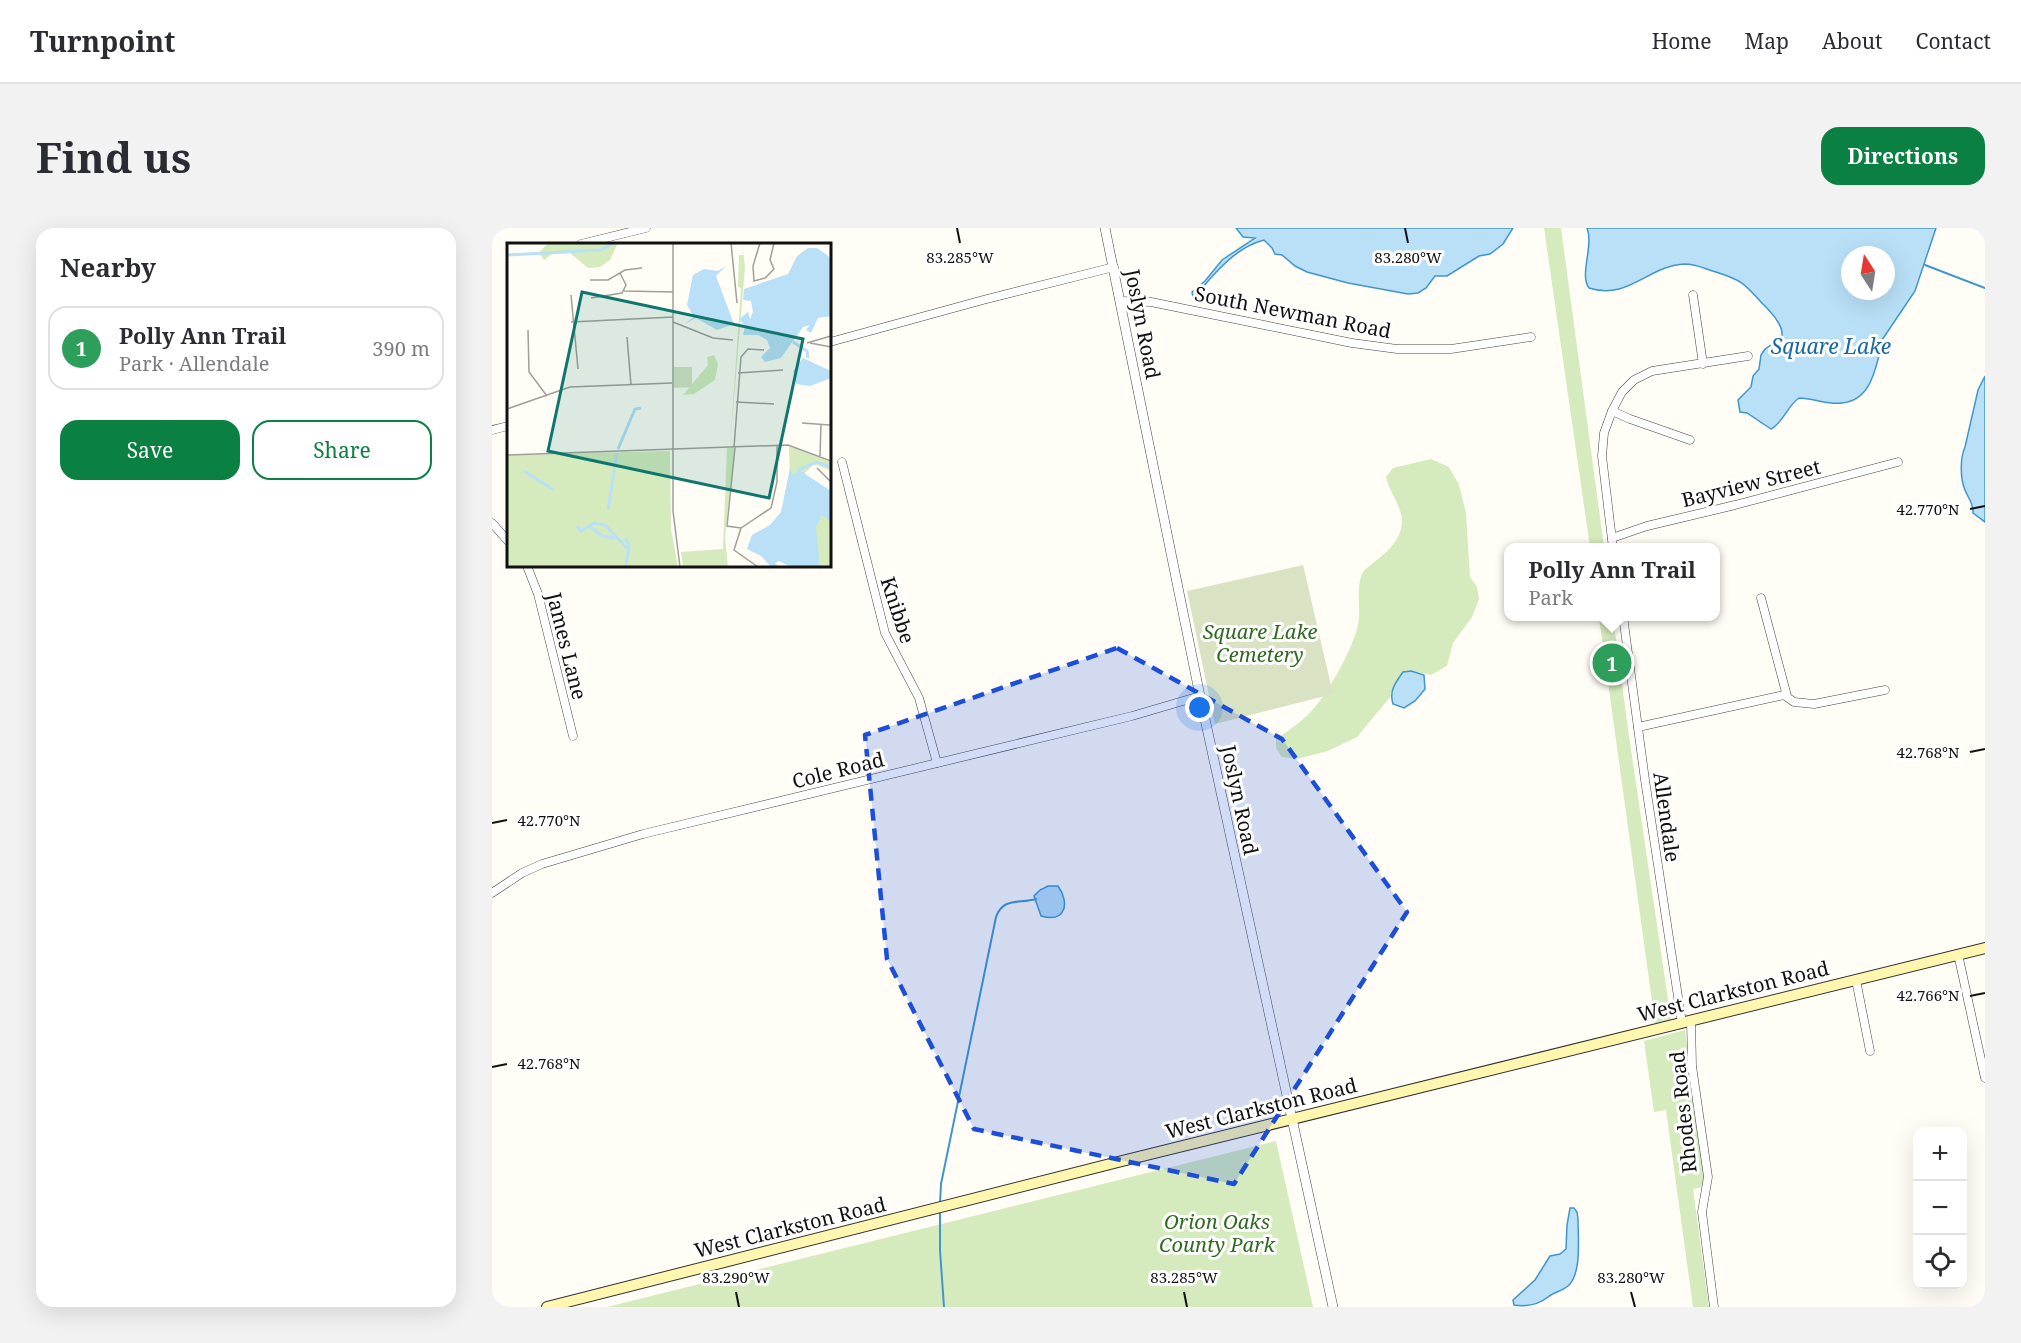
<!DOCTYPE html>
<html lang="en">
<head>
<meta charset="utf-8">
<style>
	body { margin:0; font-family:"Noto Serif",serif; background:#f2f2f3; color:#2b2b33 }
	.controls { position:absolute; right:18px; bottom:18px; display:grid; overflow:hidden; border-radius:12px; box-shadow:0 6px 24px #0002 }
	.controls button { width:54px; height:54px; display:grid; place-items:center; padding:0; border:0; border-bottom:2px solid #e1e1e2; background:#fff; color:#2b2b33; font:30px sans-serif }
	.compass { position:absolute; left:1349px; top:18px; width:54px; height:54px; border-radius:50%; background:#fff; box-shadow:0 6px 24px #0002; rotate:348deg }
	.you { position:absolute; left:708px; top:480px; width:21px; height:21px; margin:-15px; border:4px solid #fff; border-radius:50%; background:#1a73e8; box-shadow:0 0 0 9px #1a73e833 }
	.badge { display:grid; place-items:center; width:39px; height:39px; border-radius:50%; background:#0b8043; color:#fff; font-size:20px; font-weight:700 }
	.pin { position:absolute; translate:-50% -50%; border:3px solid #fff; box-shadow:0 2px 6px #0006 }
	.popup { position:absolute; left:1012px; top:315px; width:216px; height:78px; box-sizing:border-box; display:grid; place-content:center; border-radius:12px; background:#fff; filter:drop-shadow(0 2px 4px #0005); font-size:20px; white-space:nowrap; color:#7c7c81 }
	.popup b { font-size:22px; color:#2b2b33 }
	.popup::after { content:''; position:absolute; left:50%; top:100%; margin-left:-12px; border:12px solid transparent; border-top-color:#fff }
	.list { margin:0; padding:0; list-style:none }
	h2 { display:flex; justify-content:space-between; align-items:center; height:78px; margin:0; padding:0 24px; font-size:26px }
	h2 small { font-size:20px; font-weight:400; color:#7c7c81 }
	.list li { display:grid; grid-template-columns:39px 1fr auto; gap:18px; align-items:center; box-sizing:border-box; height:84px; margin:0 12px 12px; padding:0 12px; border:2px solid #e1e1e2; border-radius:18px }
	.list b { display:block; font-size:22px; white-space:nowrap }
	.list p { margin:0; font-size:20px; white-space:nowrap; color:#7c7c81 }
	.list em { font-size:20px; font-style:normal; color:#7c7c81 }
	.actions { display:flex; gap:12px; padding:18px 24px }
	.actions a { flex:1; padding:14px 0; border:2px solid #0b8043; border-radius:18px; text-align:center; font-size:21px; color:#0b8043 }
	.actions .main { background:#0b8043; color:#fff }
	.icon { flex:none; width:33px; height:33px; fill:none; stroke:currentColor; stroke-width:2; stroke-linecap:round; stroke-linejoin:round }
	.map { position:relative; flex:none; width:1493px; height:1079px; overflow:hidden; border-radius:18px }
	header { display:flex; align-items:center; gap:36px; box-sizing:border-box; height:84px; padding:0 30px; background:#fff; border-bottom:2px solid #e1e1e2 }
	header strong { font-size:28px }
	nav { display:flex; gap:33px; margin-inline-start:auto; font-size:21px }
	.intro { display:flex; align-items:center; justify-content:space-between; box-sizing:border-box; height:144px; padding:0 36px }
	h1 { margin:0; font-size:42px }
	.button { padding:15px 27px; border-radius:18px; background:#0b8043; color:#fff; font-size:21px; font-weight:700 }
	main { display:flex; gap:36px; padding:0 36px }
	aside { flex:1; background:#fff; border-radius:18px; box-shadow:0 6px 24px #0002 }
	.map>svg:first-child { display:block }
	.green { fill:#d5ebbd }
	.cemetery { fill:#d9e3c4 }
	.water { fill:#b9e0f7; stroke:#3f96cf; stroke-width:1.5; fill-rule:evenodd }
	.lines { fill:none; stroke-linecap:round; stroke-linejoin:round }
	.stream { stroke:#3f96cf; stroke-width:2 }
	.minor-casing { stroke:#444; stroke-width:9 }
	.tertiary-casing { stroke:#444; stroke-width:10 }
	.secondary-casing { stroke:#333; stroke-width:12 }
	.minor { stroke:#fff; stroke-width:8 }
	.tertiary { stroke:#fff; stroke-width:9 }
	.secondary { stroke:#fff6b0; stroke-width:10 }
	.marked { fill:#1d4ed8; fill-opacity:0.2; stroke:#1d4ed8; stroke-width:4.5; stroke-dasharray:12 8; stroke-linejoin:round }
	.ticks { fill:none; stroke:#111; stroke-width:2 }
	.labels { text-anchor:middle; dominant-baseline:central; stroke-width:6; stroke-linejoin:round; paint-order:stroke }
	.street-label { font-size:20px; fill:#111; stroke:#fff }
	.park-label { font-size:20px; font-style:italic; fill:#2f6b1f; stroke:#fff }
	.water-label { font-size:21px; font-style:italic; fill:#1768a6; stroke:#fff }
	.inset-river { fill:none; stroke:#b9e0f7; stroke-width:3 }
	.inset-road { fill:none; stroke:#a09f9a; stroke-width:1.5 }
	.view { fill:#0f766e; fill-opacity:0.15; stroke:#0f766e; stroke-width:3 }
	.inset-edge { fill:none; stroke:#111; stroke-width:3 }
	.ticks-label { font-size:15px; text-anchor:middle; fill:#111; stroke:#fff; stroke-width:6; stroke-linejoin:round; paint-order:stroke }
</style>
</head>
<body>
<header>
<strong>Turnpoint</strong>
<nav><a>Home</a><a>Map</a><a>About</a><a>Contact</a></nav>
</header>
<div class="intro"><h1>Find us</h1><a class="button">Directions</a></div>
<main>
<aside>
<h2>Nearby<small></small></h2>
<ul class="list">
<li><span class="badge" style="background:#2e9e5b">1</span><div><b>Polly Ann Trail</b><p>Park · Allendale</p></div><em>390 m</em></li>
</ul>
<div class="actions"><a class="main">Save</a><a>Share</a></div>
</aside>
<div class="map">
<svg width="1493" height="1079" viewBox="0 0 1493 1079">
	<rect width="100%" height="100%" fill="#fffdf5"/>
	<g class="green">
		<path d="M1052 0H1069L1112 319H1098Z"/>
		<path d="M939 231 957 239 967 257 974 285 978 349 985 359 987 371 980 389 961 415 955 438 939 447 919 443 902 457 899 468 865 509 836 523 805 531 790 529 784 520V511C798 502 812 492 823 479 839 460 865 414 867 390 868 375 864 358 871 344 873 341 878 338 881 335 893 326 905 316 909 301 914 282 898 267 894 249L901 240Z"/>
		<path d="M1107 389H1121L1137 508 1179 792 1163 795Z"/>
		<path d="M1193 802 1214 958 1201 961 1217 1079H1201L1174 882 1162 884 1152 813Z"/>
		<path d="M784 913 821 1079H115Z"/>
	</g>
	<path class="cemetery" d="M811 337 841 466 723 496 695 363Z"/>
	<g class="water">
		<path d="M744 0H1021L1011 16 998 26 987 28 955 48H943L934 60 926 65 916 66 856 55 815 44 803 38 790 27 783 26 780 20 772 12C749 18 732 35 717 52 711 58 708 67 701 69L700 64 713 53 730 32 763 10 751 9Z"/>
		<path d="M1095 0H1444L1423 63 1390 112C1392 121 1391 112 1389 120 1383 142 1379 172 1350 175 1336 177 1321 170 1307 170 1295 178 1292 194 1279 201L1255 185 1248 184 1246 172 1259 159 1261 148 1267 141 1269 127 1273 121 1288 111 1290 107C1291 96 1277 82 1269 74 1252 55 1249 52 1224 44 1213 41 1205 36 1193 36 1157 37 1136 73 1097 60 1087 47 1102 18 1095 0ZM1358 27H1394V63H1358Z"/>
		<path d="M1493 148V294L1481 285C1482 276 1476 270 1473 262 1468 250 1468 230 1473 219L1486 162Z"/>
		<path d="M919 443 932 447 933 461 923 473 912 480 901 476C897 463 903 455 911 444Z"/>
		<path d="M556 658H566C578 675 574 695 549 688L542 668 548 662Z"/>
		<path d="M1078 980H1082L1085 984 1086 991C1086 1009 1090 1046 1076 1058 1070 1063 1062 1064 1056 1069 1046 1077 1035 1079 1022 1077L1021 1072 1043 1052 1058 1028 1068 1026 1074 1021 1075 997Z"/>
	</g>
	<g class="lines">
		<g class="stream">
			<path d="M1433 37 1493 60"/>
			<path d="M448 976 449 956 504 689C511 669 527 676 544 671"/>
			<path d="M448 982V1022L452 1079"/>
		</g>
		<defs>
			<g id="minor">
				<path d="M89 16 154 0"/>
				<path d="M1201 67 1211 136"/>
				<path d="M629 73 659 74 860 115 905 121H959L1039 109"/>
				<path d="M338 114 491 72 622 39"/>
				<path d="M1120 183 1138 191 1198 212"/>
				<path d="M0 202 16 198"/>
				<path d="M350 234 393 405 427 470 445 535"/>
				<path d="M0 295 16 313"/>
				<path d="M1120 310 1155 298 1243 277 1406 234"/>
				<path d="M1121 320 1110 228 1112 205 1120 183 1130 164 1142 152 1160 143 1256 128"/>
				<path d="M35 338 46 366 81 508"/>
				<path d="M1269 370 1295 468"/>
				<path d="M1131 388 1153 552 1190 795"/>
				<path d="M1146 499 1292 467 1302 474 1322 476 1393 462"/>
				<path d="M0 665 30 645 50 636 151 606 640 488 708 468"/>
				<path d="M1466 726 1493 850"/>
				<path d="M1364 752 1378 823"/>
				<path d="M1199 792 1200 838 1216 949 1210 984 1222 1079"/>
			</g>
			<path id="tertiary" d="M613 0 708 468 841 1079"/>
			<path id="secondary" d="M55 1079 630 933 1493 720"/>
		</defs>
		<use href="#minor" class="minor-casing"/>
		<use href="#tertiary" class="tertiary-casing"/>
		<use href="#secondary" class="secondary-casing"/>
		<use href="#minor" class="minor"/>
		<use href="#tertiary" class="tertiary"/>
		<use href="#secondary" class="secondary"/>
	</g>
	<path class="marked" d="M625 420 790 511 915 684 742 956 482 901 395 731 373 507Z"/>
	<path class="ticks" d="M465 0 468 15M913 0 916 15M1478 281 1493 278M1478 524 1493 521M0 595 15 592M1478 768 1493 765M0 839 15 836M244 1064 247 1079M692 1064 695 1079M1139 1064 1143 1079"/>
	<g class="labels">
		<g class="street-label">
			<text transform="translate(801 84) rotate(11)">South Newman Road</text>
			<text transform="translate(651 96) rotate(79)">Joslyn Road</text>
			<text transform="translate(1259 255) rotate(-14)">Bayview Street</text>
			<text transform="translate(406 382) rotate(72)">Knibbe</text>
			<text transform="translate(75 418) rotate(76)">James Lane</text>
			<text transform="translate(346 542) rotate(-14)">Cole Road</text>
			<text transform="translate(748 572) rotate(78)">Joslyn Road</text>
			<text transform="translate(1175 589) rotate(82)">Allendale</text>
			<text transform="translate(1241 763) rotate(-14)">West Clarkston Road</text>
			<text transform="translate(769 880) rotate(-14)">West Clarkston Road</text>
			<text transform="translate(1191 884) rotate(-96)">Rhodes Road</text>
			<text transform="translate(298 999) rotate(-14)">West Clarkston Road</text>
		</g>
		<g class="park-label">
			<text x="768" y="403">Square Lake<tspan x="768" dy="23">Cemetery</tspan></text>
			<text x="725" y="993">Orion Oaks<tspan x="725" dy="23">County Park</tspan></text>
		</g>
		<g class="water-label">
			<text x="1339" y="118">Square Lake</text>
		</g>
	</g>
	<g transform="translate(15 15)">
		<rect width="324" height="324" fill="#fffdf5"/>
		<path d="M41 0H111L103 17 93 24 81 25 63 10 45 11 37 17 32 10ZM235 0 238 24 223 203 234 45 231 44 232 12H236ZM207 112 211 121 208 137 187 151 176 152 201 122 200 114ZM282 203 324 219V235L322 227 307 221 298 230 300 234H296L324 252V324H285ZM220 205H227L218 295 221 324H176L174 309 216 306ZM163 208 164 286 171 324H0V212Z" fill="#d5ebbd"/>
		<path d="M167 124H185V144L167 145Z" fill="#d9e3c4"/>
		<path d="M301 5H310L324 15V73L311 75 304 90 299 87 303 82 296 84 274 115 258 119 254 114 263 105 260 97 251 92H236L238 83 232 76 241 69 243 76 246 69 244 58 236 57 237 46 281 31 290 13ZM219 23 209 33 227 81 210 87 189 75 177 81 187 74 180 62 186 32 197 26 211 28ZM296 115 324 128V135L303 143 289 141 286 128ZM283 225 286 232 292 227 324 248V279L315 272 309 284 313 324H284L272 318 268 320 272 324H264L254 313 240 306 245 292 263 282 274 269Z" fill="#b9e0f7"/>
		<path class="inset-river" d="M0 12 94 7 106 0M286 99 300 108 301 115M111 206 128 166 134 165M291 227 310 219 324 224M17 228 47 247M101 267 110 210M70 283 74 288 87 280 98 282 120 305M82 283 95 293 108 295M118 296 122 301 119 324"/>
		<path class="inset-road" d="M166 0V268L173 324M224 0 230 60M253 0 246 23 247 38 258 35 267 26 263 17 267 0M83 37H101L118 27 135 25M117 48 166 49M64 52 71 126M84 55 115 50 119 42 113 30M64 79 166 74M166 79 206 95 226 97M21 87 22 129 40 153M120 94 124 142M300 100 324 93M303 100 324 104M231 130 276 127M229 159 267 161M0 166 63 144 165 140M295 180 323 182M227 204 234 114 241 106 257 107M228 204 220 283 234 285 264 265 270 239V203M0 212 281 202 324 218M313 213 314 181M310 225 324 239M234 285 227 307 251 324"/>
		<path class="view" d="M75 49 296 96 262 255 41 208Z"/>
		<rect width="324" height="324" class="inset-edge"/>
	</g>
	<g class="ticks-label">
		<text x="468" y="35">83.285°W</text>
		<text x="916" y="35">83.280°W</text>
		<text x="1436" y="287">42.770°N</text>
		<text x="1436" y="530">42.768°N</text>
		<text x="57" y="598">42.770°N</text>
		<text x="1436" y="773">42.766°N</text>
		<text x="57" y="841">42.768°N</text>
		<text x="244" y="1055">83.290°W</text>
		<text x="692" y="1055">83.285°W</text>
		<text x="1139" y="1055">83.280°W</text>
	</g>
</svg>
<div class="controls">
<button>+</button>
<button>−</button>
<button><svg class="icon" aria-label="locate" viewBox="0 0 24 24"><circle cx="12" cy="12" r="6"/><path d="M12 2v4M12 18v4M2 12h4M18 12h4"/></svg></button>
</div>
<svg class="compass" viewBox="-18 -18 36 36"><path d="M0-13l5 13h-10z" fill="#e53935"/><path d="M0 13l5-13h-10z" fill="#7c7c81"/></svg>
<div class="you"></div>
<div class="pin badge" style="left:1120px;top:435px;background:#2e9e5b">1</div>
<div class="popup"><b>Polly Ann Trail</b>Park</div>
</div>
</main>
</body>
</html>
